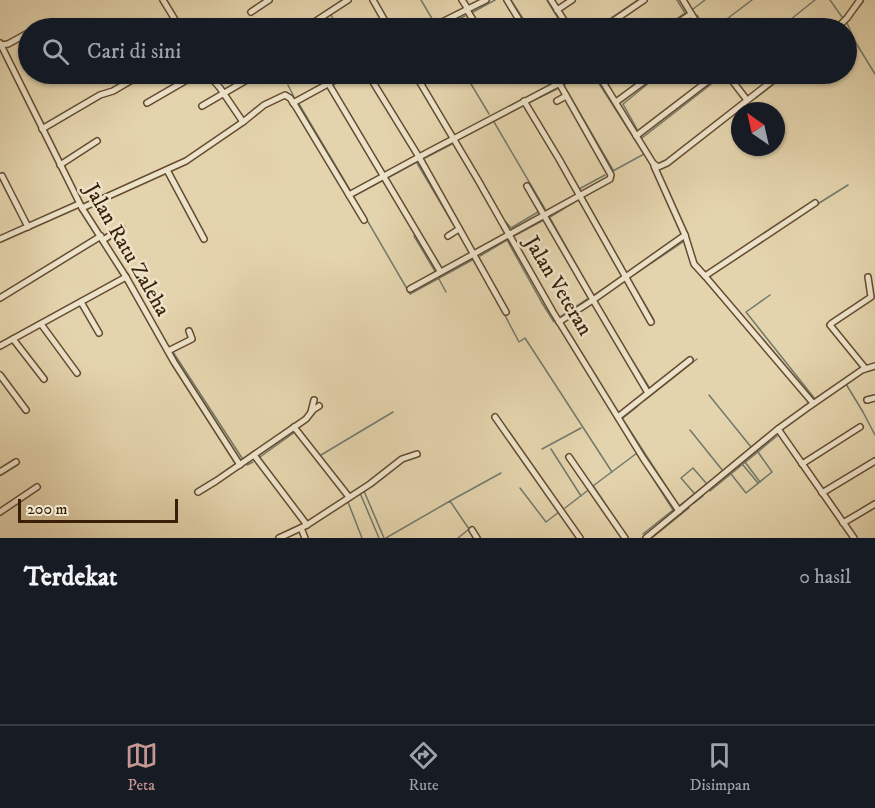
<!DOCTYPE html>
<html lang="id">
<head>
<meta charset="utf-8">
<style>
	body { margin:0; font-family:"IM FELL DW Pica",serif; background:#20242c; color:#f1f3f6 }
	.compass { position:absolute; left:731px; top:102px; width:54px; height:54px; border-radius:50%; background:#171b24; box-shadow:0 2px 4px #0004; rotate:326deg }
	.scale { position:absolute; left:18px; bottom:15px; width:160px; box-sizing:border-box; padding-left:6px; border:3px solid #391f07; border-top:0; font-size:16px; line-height:21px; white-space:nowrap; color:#391f07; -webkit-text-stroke:4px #ede3ca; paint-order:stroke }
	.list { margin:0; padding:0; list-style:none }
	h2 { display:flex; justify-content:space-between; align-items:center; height:78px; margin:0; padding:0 24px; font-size:26px }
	h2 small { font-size:20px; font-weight:400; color:#9ea1a6 }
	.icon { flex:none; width:33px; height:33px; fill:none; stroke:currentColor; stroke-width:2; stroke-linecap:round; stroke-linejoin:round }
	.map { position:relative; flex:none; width:875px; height:538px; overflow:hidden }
	.search { position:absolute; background:#171b24; box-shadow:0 2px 4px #0004; left:18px; right:18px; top:18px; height:66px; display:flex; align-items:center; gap:15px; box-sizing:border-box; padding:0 21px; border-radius:33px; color:#9ea1a6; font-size:22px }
	.sheet { height:186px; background:#171b24 }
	nav { display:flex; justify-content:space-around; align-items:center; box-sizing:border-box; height:84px; border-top:2px solid #363941; background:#171b24; font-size:16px; color:#9ea1a6 }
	nav a { display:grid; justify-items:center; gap:3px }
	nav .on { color:#c59692 }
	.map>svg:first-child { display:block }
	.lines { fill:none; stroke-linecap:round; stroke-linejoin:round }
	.stream { stroke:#717a6c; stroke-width:1.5 }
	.minor-casing { stroke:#644c30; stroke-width:8 }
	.minor { stroke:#ede3ca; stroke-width:5 }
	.labels { text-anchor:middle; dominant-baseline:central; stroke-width:5; stroke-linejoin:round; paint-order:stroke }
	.street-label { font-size:21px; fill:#391f07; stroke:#ede3ca }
</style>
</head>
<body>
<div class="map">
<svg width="875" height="538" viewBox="0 0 875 538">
	<rect width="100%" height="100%" fill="#e4d4ad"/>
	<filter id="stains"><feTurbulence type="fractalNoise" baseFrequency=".00333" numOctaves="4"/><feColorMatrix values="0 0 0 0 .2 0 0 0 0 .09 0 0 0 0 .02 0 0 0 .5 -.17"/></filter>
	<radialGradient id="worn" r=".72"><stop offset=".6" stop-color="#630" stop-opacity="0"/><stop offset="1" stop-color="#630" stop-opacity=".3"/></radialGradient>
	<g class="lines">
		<g class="stream">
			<path d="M421 0 434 22"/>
			<path d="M511 0 529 28"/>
			<path d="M547 0 564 28"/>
			<path d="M677 0 685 13"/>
			<path d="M830 0 842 17"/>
			<path d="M693 9 705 0"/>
			<path d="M473 12 495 0"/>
			<path d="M331 15 338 28"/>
			<path d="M697 15 705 28"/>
			<path d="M690 20 695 28"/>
			<path d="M847 23 856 43 875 74"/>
			<path d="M440 28 465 16"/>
			<path d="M596 28 638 0"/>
			<path d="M663 28 685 13"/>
			<path d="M715 28 752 0"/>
			<path d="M780 28 815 0"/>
			<path d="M842 28 863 2"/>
			<path d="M465 74 489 114"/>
			<path d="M556 74 559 78"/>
			<path d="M593 74 644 154 613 171"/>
			<path d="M288 85 294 97"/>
			<path d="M563 85 583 74"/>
			<path d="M567 91 613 170"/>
			<path d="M756 98 786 74"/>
			<path d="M528 103 549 137"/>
			<path d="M528 103 557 89"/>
			<path d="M299 104 350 190"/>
			<path d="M494 122 545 209"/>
			<path d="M637 129 623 104 660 74"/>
			<path d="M642 137V138L723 75"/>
			<path d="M459 139 522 106"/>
			<path d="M425 158 452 144"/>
			<path d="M417 163 453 224"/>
			<path d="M571 174 579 189"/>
			<path d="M579 189 605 175"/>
			<path d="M353 196 410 294 474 259"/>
			<path d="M354 196 417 162"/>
			<path d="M584 197 626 272"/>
			<path d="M816 205 848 185"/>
			<path d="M549 216 593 295"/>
			<path d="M550 217 576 201"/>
			<path d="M505 221 511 228 538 212"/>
			<path d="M414 236 436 273"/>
			<path d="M514 236 542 221"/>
			<path d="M507 240 542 303 554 322"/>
			<path d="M480 256 507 240"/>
			<path d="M629 278 686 240"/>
			<path d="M439 279 446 292"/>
			<path d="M630 279 654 320"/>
			<path d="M594 295 619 278"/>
			<path d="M770 295 746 312 815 399H814"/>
			<path d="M500 306 519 342 525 338 612 472"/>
			<path d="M560 317 587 299"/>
			<path d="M564 324 618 412"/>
			<path d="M173 352 242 458"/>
			<path d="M630 357 649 387"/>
			<path d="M846 384 863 412 875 435"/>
			<path d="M709 395 751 447"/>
			<path d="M645 400 697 359"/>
			<path d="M802 408 810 402"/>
			<path d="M622 418 679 506 723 471 690 430"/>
			<path d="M623 418 638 406"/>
			<path d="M542 449 581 428"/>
			<path d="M551 449 581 496"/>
			<path d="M321 455 393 412"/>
			<path d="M260 457 295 432"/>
			<path d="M745 462 760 482"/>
			<path d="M247 465 253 462"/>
			<path d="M743 465 758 483"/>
			<path d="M731 474 746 493 772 472 758 452"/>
			<path d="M593 486 637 453 673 510 643 534"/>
			<path d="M594 487 628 538"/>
			<path d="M520 488 546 522 559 512"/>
			<path d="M364 491 384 538"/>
			<path d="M710 491 777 436"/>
			<path d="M694 493 681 478 693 468 706 483"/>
			<path d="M359 494 360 493 379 538"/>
			<path d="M450 501 501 473"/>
			<path d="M348 502 362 538"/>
			<path d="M694 503 703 496"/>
			<path d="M565 508 587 491"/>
			<path d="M653 537 689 508"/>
			<path d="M386 538 450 501 469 529 458 538"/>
		</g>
		<defs>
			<g id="minor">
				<path d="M163 0 180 28"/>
				<path d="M373 0 389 28"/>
				<path d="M462 0 468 9"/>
				<path d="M507 0 524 28"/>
				<path d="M551 0 569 28"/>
				<path d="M683 0 700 28"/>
				<path d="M467 10 478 28"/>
				<path d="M557 10 572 0"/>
				<path d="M251 12 269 0"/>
				<path d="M305 28 348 0"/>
				<path d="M430 28 486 0"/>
				<path d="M603 28 644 0"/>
				<path d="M670 28 691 14"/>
				<path d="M837 28 847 18 860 0"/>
				<path d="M0 43 82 208 126 277 174 362 240 465"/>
				<path d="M1 45 8 44 28 33"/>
				<path d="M208 74 220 88 243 122"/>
				<path d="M368 74 419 157 506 312"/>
				<path d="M415 74 478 180 553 312 643 458 679 511"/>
				<path d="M552 74 558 84"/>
				<path d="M598 74 653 163 658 167 667 163 781 74"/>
				<path d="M727 74 747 100"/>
				<path d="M328 83 440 271"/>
				<path d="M524 101 559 159 651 322"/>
				<path d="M557 101 566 96"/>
				<path d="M616 102 654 74"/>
				<path d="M147 103 197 74"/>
				<path d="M293 103 346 74"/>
				<path d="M202 106 257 74"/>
				<path d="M42 129 100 95 113 91 142 74"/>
				<path d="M636 136 717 74"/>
				<path d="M60 165 97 141"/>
				<path d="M654 166 685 235 694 264 705 276 815 203"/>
				<path d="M167 170 204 239"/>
				<path d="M2 176 28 227"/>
				<path d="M527 186 593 300 648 393"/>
				<path d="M349 195 419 157 577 74"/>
				<path d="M82 208 186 161 243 122 264 105 285 95 290 98 296 107 364 220"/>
				<path d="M448 236 459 229"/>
				<path d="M0 239 79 204"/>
				<path d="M103 240 122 228"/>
				<path d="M705 276 813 403"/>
				<path d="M410 289 610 179 611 175 559 83"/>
				<path d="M0 298 101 236"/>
				<path d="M81 302 99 333"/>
				<path d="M559 322 593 300 685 235"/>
				<path d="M41 324 77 373"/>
				<path d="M13 339 44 379"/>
				<path d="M0 346 126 277"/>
				<path d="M168 351 192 339 189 331"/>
				<path d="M865 368 830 325 832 323 871 297 868 277"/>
				<path d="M0 375 26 410"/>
				<path d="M867 400 875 398"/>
				<path d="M311 412 314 400"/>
				<path d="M495 417 580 538"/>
				<path d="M618 417 690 360"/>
				<path d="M294 427 349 497"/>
				<path d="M254 455 307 525"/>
				<path d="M569 457 625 538"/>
				<path d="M802 464 860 427"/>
				<path d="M0 472 16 462"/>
				<path d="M198 492 216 481 306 419 313 410 319 406"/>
				<path d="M822 493 875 461"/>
				<path d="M0 512 37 487"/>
				<path d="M843 523 875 504"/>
				<path d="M301 528 305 538"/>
				<path d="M472 530 477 538"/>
				<path d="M279 538 307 525 370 484 402 459 417 454"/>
				<path d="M646 538 778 429"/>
				<path d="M854 538 778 429 807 408 862 370 875 366"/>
			</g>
		</defs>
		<use href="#minor" class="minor-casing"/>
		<use href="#minor" class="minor"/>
	</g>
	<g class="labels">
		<g class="street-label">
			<text transform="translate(127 250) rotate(60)">Jalan Ratu Zaleha</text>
			<text transform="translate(558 286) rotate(59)">Jalan Veteran</text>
		</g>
	</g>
	<rect width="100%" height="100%" filter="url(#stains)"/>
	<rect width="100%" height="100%" fill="url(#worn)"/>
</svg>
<svg class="compass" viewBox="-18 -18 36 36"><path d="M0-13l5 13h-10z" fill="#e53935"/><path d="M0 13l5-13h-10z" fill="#9ea1a6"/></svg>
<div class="scale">200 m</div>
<div class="search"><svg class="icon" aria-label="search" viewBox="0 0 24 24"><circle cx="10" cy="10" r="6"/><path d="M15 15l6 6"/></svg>Cari di sini</div>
</div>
<section class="sheet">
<h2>Terdekat<small>0 hasil</small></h2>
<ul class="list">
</ul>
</section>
<nav>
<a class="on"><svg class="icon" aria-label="map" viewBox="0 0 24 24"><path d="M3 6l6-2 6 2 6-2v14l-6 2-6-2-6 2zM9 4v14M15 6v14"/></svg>Peta</a>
<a><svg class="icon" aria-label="directions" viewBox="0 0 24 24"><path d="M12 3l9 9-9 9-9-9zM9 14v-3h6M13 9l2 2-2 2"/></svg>Rute</a>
<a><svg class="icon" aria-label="saved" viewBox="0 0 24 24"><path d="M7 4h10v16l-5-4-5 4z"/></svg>Disimpan</a>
</nav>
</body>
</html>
